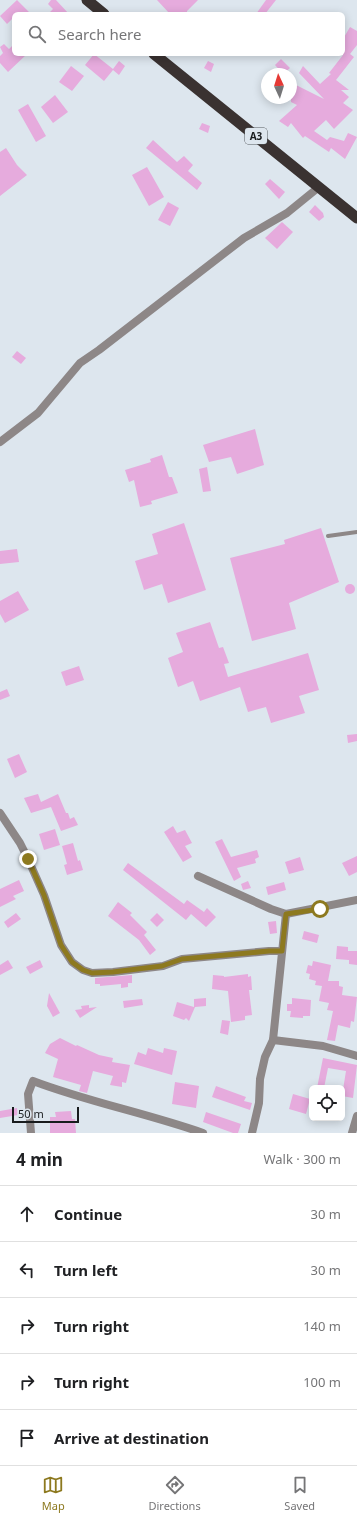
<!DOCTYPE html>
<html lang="en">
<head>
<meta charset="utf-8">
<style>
	body { margin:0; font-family:"Noto Sans",sans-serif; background:#f6f6f6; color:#202124 }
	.controls { position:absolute; right:12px; bottom:12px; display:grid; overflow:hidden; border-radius:6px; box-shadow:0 2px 10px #0003 }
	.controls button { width:36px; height:36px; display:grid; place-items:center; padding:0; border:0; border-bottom:1px solid #e0e0e0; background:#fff; color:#202124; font:20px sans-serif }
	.compass { position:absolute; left:261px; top:68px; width:36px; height:36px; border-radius:50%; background:#fff; box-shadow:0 2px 10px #0003; rotate:356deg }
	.scale { position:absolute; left:12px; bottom:10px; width:67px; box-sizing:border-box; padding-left:4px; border:2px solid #181b1d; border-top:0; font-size:11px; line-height:14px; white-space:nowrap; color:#181b1d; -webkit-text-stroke:3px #dde6ee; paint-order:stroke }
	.stop { position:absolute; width:12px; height:12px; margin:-9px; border:3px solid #8d791f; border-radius:50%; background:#fff }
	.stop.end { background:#8d791f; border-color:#fff; box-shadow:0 1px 4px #0008 }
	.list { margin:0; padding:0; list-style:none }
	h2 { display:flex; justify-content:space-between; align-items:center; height:52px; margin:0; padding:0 16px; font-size:17px }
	h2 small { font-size:13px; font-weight:400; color:#757577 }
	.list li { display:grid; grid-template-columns:26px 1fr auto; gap:12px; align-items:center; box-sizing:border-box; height:56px; padding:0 16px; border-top:1px solid #e0e0e0 }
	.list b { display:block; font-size:15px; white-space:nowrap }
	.list em { font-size:13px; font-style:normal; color:#757577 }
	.icon { flex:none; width:22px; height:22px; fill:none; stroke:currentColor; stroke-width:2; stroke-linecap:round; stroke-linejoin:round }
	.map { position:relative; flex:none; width:357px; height:1133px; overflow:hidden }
	.search { position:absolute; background:#fff; box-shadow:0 2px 10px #0003; left:12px; right:12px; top:12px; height:44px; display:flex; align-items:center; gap:10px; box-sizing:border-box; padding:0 14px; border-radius:6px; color:#757577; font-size:15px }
	.sheet { height:332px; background:#fff }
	nav { display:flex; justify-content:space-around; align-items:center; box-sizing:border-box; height:56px; border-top:1px solid #e0e0e0; background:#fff; font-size:11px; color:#757577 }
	nav a { display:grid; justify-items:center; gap:2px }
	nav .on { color:#8d791f }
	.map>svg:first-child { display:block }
	.building { fill:#e6abdd }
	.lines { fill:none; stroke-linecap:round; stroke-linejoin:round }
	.service { stroke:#8d8787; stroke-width:4 }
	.minor { stroke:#8d8787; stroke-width:8 }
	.trunk { stroke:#3a3231; stroke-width:11 }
	.route { stroke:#8d791f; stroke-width:5 }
	.labels { text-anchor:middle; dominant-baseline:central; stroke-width:3.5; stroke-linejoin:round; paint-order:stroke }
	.shield { fill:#dde6ee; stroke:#53585c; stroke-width:1 }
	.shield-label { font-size:10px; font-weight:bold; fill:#181b1d }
</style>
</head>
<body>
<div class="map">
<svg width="357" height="1133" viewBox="0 0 357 1133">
	<rect width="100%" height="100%" fill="#dde6ee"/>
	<g class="building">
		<path d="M17 0 31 14H14V17L7 24 0 16Z"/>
		<path d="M51 0H56L69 14H48L53 9 48 4Z"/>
		<path d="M157 0H198L187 11V14H170Z"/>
		<path d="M266 0H276L265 14H256Z"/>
		<path d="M350 27 357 31V45L350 54 354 57 336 80 349 90H341L349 97 343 103 353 110 334 129 326 120 314 131 327 140 330 137 344 141 348 133 357 137 345 159 331 148 329 152 305 136 303 138 291 123 288 127 279 121 297 105 291 102V89L294 84 324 99 299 73 303 66 320 84 331 74 329 73 343 55V39Z"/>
		<path d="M4 44 9 49 14 44V54H27L8 72 0 63V56L3 53 0 47Z"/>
		<path d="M94 54 113 69 119 61 125 66 119 75 113 70 104 81 85 65Z"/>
		<path d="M281 59 290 68 283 74 275 65Z"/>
		<path d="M208 61 214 64 211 72 204 68Z"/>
		<path d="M71 66 84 76 72 91 59 82Z"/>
		<path d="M55 95 68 112 53 123 41 107Z"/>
		<path d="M28 104 46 136 36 142 18 110Z"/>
		<path d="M202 123 210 126 208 133 199 129Z"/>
		<path d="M153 140 177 162 184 156 193 165 188 171 202 183 197 190 146 148Z"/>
		<path d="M6 148 17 165 27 175 0 196V152Z"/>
		<path d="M147 167 164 197 149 206 132 175Z"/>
		<path d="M270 179 285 192 279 199 265 184Z"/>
		<path d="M168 202 179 208 170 226 158 220Z"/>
		<path d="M315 205 323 213 324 217 319 221 309 212Z"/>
		<path d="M282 222 293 232 277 249 265 238Z"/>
		<path d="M17 351 26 358 21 364 12 357Z"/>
		<path d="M255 429 264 465 237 474 231 457 209 462 203 445Z"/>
		<path d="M162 455 169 477H172L178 493 151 501 152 504 140 507 134 480 129 482 125 470 151 462 150 459Z"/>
		<path d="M207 467 211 491 203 492 199 469Z"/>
		<path d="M184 523 206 590 168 603 162 584 144 590 135 561 158 554 152 534Z"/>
		<path d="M321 528 339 582 289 603 296 629 252 641 230 558 285 544 284 540Z"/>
		<path d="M17 549 19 562 0 564V551Z"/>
		<circle cx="350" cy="589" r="5"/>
		<path d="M18 591 29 610 5 623 0 614V601Z"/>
		<path d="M210 622 219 648 223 647 229 663 224 664 228 677 308 653 319 690 299 696 305 713 271 723 266 707 248 712 240 687 200 701 193 681 178 687 168 658 183 652 176 633Z"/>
		<path d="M79 666 84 680 66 686 61 672Z"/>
		<path d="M7 689 10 696 0 700V692Z"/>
		<path d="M357 734V741L348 743 347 735Z"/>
		<path d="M19 754 27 772 15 778 7 759Z"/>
		<path d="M38 794 41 802 58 794 66 813H68L70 819 74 817 78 825 61 831 51 807 31 813 24 798Z"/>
		<path d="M173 826 177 833 185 830 192 843 185 846 192 857 183 862 164 832Z"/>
		<path d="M55 829 60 845 44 850 39 834Z"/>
		<path d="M222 839 231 857 257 850 259 857 255 859 256 863 237 868 241 877 234 881 215 842Z"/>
		<path d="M73 843 78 861 80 860 83 870 67 875 64 865 67 864 62 846Z"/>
		<path d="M357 856V872L349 876 342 863Z"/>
		<path d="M300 857 304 870 289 874 285 862Z"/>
		<path d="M128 863 184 904 187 900 204 912 207 908 216 917 206 927 191 914 186 920 123 870Z"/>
		<path d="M19 880 24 891 13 896 16 899 0 907V889Z"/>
		<path d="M248 881 251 888 243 890 241 884Z"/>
		<path d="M284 882 286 890 268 895 266 887Z"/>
		<path d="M118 902 132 913 130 915 147 932 144 935 156 950 150 955 139 940 108 916Z"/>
		<path d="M16 913 21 919 8 928 4 922Z"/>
		<path d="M157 913 164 920 157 927 150 920Z"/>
		<path d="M276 921 277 933 270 934 268 922Z"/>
		<path d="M304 931 319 935 317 943 302 939Z"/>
		<path d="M337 946 348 947V951H357V965L349 964V960L336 959Z"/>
		<path d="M8 960 13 968 0 975V965Z"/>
		<path d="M40 960 43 967 30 974 26 967Z"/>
		<path d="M313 961 331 965 328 981H339V986L343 987 342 995 357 997 354 1022 351 1021 350 1028 338 1025 335 1041 327 1040 333 1011 327 1010 329 1003 319 1001 322 986 315 985 316 981 309 979 310 974 306 973 308 965 312 966Z"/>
		<path d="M248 974V977L251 976 252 990H249L252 1015 245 1016V1020L231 1022 228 991 212 989 213 975 224 976V977Z"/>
		<path d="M132 975V983H128V987L121 988V984L100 986V984H95V978Z"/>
		<path d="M49 993 60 1013 53 1017 47 1006Z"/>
		<path d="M206 998V1006L195 1007 189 1021 186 1018 184 1020 173 1016 177 1002 194 1007V999Z"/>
		<path d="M292 998 311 1000 310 1016H303V1018L290 1017 291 1011H287V1004H292Z"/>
		<path d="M142 999 143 1005 124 1008 123 1001Z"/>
		<path d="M89 1005V1008L97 1007 80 1018 75 1010 82 1009 81 1006Z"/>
		<path d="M222 1020 230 1021 228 1035 220 1033Z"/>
		<path d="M60 1038 76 1046 77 1045 99 1055 113 1058 112 1062 130 1065 126 1083 122 1082V1087L110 1085 113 1076 93 1071 87 1093 79 1091 81 1085 53 1077 58 1059 45 1053 50 1044Z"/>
		<path d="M148 1048 163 1053 164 1048 177 1051 172 1075 134 1064 138 1052 146 1055Z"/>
		<path d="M323 1058 357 1065 353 1098 342 1096 346 1071 328 1068 324 1088H317Z"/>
		<path d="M175 1082 199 1086 196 1108 172 1104Z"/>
		<path d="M216 1086 246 1097 244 1101 252 1103 250 1110 212 1097Z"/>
		<path d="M293 1094 310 1099 306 1114 289 1109Z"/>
		<path d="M17 1108 18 1115 0 1118V1111Z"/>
		<path d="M71 1111 72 1119H75L76 1133H50V1117H56L55 1112Z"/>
		<path d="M206 1112 241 1124 238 1133H233L203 1122Z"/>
	</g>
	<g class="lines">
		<path class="service" d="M328 536 357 532"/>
		<g class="minor">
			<path d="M0 442 38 413 80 363 99 350 244 238 287 213 319 187"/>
			<path d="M0 813 20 843 28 859 44 895 61 945 72 962 83 970 92 973 113 972 163 966 182 959 269 951H282"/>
			<path d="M198 876 271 909 286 914 357 900"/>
			<path d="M273 1040 323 1046 357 1056"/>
			<path d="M31 1133 28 1094 33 1081C88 1102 146 1113 203 1133"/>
			<path d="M252 1133 259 1103 260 1079 265 1057 273 1040 286 914"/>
			<path d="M352 1133 357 1116"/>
		</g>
		<g class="trunk">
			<path d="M87 0 104 14"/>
			<path d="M154 54 357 218"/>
		</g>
	</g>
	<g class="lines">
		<path class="route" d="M28 859 44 895 61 945 72 962 83 970 92 973 113 972 162 966 182 959 269 951H282L286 914 320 909"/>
	</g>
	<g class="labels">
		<rect class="shield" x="245" y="128" width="22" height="16" rx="3"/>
		<g class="shield-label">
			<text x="256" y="136">A3</text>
		</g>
	</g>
</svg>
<div class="controls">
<button><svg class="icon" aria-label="locate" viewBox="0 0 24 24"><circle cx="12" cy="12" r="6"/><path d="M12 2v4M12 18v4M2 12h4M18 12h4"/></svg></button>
</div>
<svg class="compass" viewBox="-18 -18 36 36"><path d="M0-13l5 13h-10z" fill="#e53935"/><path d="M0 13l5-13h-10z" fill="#757577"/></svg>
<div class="scale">50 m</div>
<div class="stop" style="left:320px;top:909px"></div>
<div class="stop end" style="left:28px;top:859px"></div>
<div class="search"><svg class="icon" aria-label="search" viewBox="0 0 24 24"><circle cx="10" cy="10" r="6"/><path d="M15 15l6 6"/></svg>Search here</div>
</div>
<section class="sheet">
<h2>4 min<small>Walk · 300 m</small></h2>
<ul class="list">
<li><svg class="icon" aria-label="ahead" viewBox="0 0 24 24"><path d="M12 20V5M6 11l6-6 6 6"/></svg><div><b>Continue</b></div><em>30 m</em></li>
<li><svg class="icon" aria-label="left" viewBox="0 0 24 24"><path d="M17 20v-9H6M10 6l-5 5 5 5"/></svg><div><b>Turn left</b></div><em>30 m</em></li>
<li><svg class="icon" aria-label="right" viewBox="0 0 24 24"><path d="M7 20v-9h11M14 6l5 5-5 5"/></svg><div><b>Turn right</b></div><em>140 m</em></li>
<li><svg class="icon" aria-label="right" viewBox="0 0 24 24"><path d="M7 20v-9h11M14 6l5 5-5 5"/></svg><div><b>Turn right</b></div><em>100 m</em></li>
<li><svg class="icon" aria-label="arrive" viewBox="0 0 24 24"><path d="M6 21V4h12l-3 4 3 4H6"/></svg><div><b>Arrive at destination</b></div></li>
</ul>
</section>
<nav>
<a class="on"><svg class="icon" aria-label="map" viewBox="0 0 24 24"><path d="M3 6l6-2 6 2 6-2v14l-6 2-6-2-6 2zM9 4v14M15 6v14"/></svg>Map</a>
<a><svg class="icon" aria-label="directions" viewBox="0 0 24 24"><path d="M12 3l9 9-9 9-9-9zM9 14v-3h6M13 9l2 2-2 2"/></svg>Directions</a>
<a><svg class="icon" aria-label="saved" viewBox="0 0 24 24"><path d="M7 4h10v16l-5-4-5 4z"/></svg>Saved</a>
</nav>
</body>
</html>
